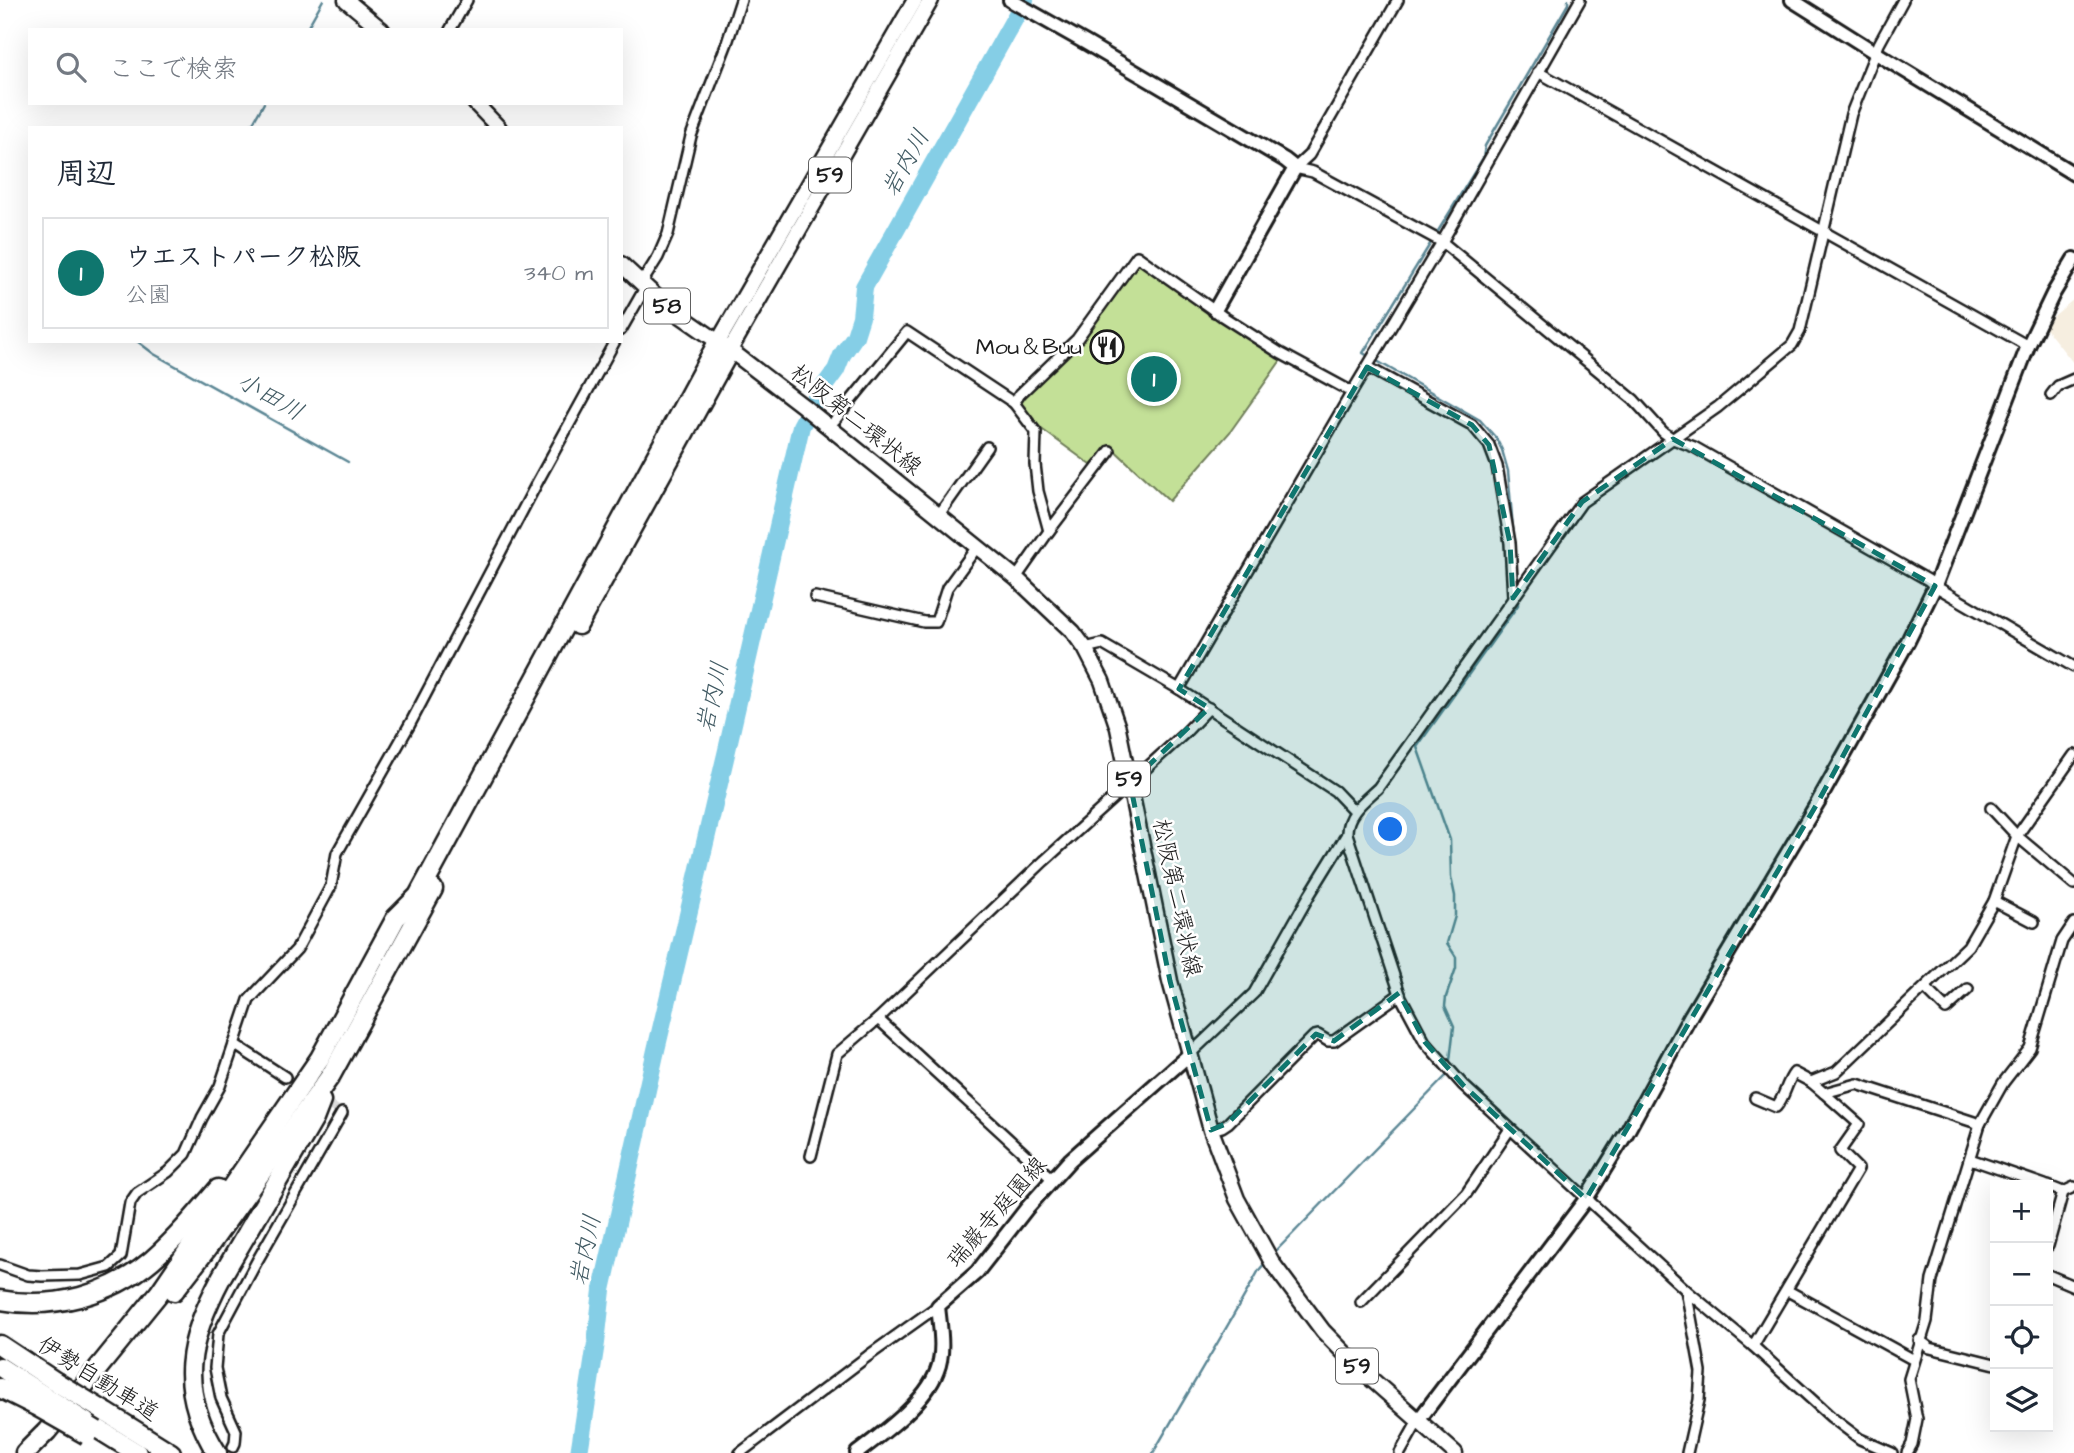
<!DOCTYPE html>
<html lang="ja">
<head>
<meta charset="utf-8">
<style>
	body { margin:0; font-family:"Architects Daughter","Klee One",sans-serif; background:#f6f6f7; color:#1f2937 }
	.controls { position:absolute; right:21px; bottom:21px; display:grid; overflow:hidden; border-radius:0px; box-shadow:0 7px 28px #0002 }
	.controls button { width:63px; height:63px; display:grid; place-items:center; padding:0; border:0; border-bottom:2px solid #e0e1e3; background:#fff; color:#1f2937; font:35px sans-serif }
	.you { position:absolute; left:1391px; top:830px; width:24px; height:24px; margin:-18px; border:5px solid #fff; border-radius:50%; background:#1a73e8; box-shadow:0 0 0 10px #1a73e833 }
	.badge { display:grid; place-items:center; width:46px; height:46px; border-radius:50%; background:#0f766e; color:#fff; font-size:23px; font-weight:700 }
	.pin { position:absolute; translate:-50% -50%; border:4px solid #fff; box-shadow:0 2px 7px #0006 }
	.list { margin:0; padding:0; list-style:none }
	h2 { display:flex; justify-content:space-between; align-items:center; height:91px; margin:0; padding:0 28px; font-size:30px }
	h2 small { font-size:23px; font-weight:400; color:#747a83 }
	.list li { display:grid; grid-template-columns:46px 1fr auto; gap:21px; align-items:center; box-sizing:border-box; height:112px; margin:0 14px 14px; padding:0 14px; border:2px solid #e0e1e3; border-radius:0px }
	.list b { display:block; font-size:26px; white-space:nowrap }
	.list p { margin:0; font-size:23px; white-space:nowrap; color:#747a83 }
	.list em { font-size:23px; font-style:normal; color:#747a83 }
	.icon { flex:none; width:38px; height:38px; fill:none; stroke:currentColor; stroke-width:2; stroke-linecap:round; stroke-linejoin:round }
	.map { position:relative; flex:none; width:2074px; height:1453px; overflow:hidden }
	.search { position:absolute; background:#fff; box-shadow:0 7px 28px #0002; left:28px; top:28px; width:595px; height:77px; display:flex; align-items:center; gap:18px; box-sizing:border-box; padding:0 24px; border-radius:0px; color:#747a83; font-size:26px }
	.panel { position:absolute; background:#fff; box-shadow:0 7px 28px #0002; left:28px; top:126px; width:595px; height:217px; border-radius:0px }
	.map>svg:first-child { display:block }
	.built { fill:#f6eee0 }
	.green { fill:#c3e097; stroke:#707e5a; stroke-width:2 }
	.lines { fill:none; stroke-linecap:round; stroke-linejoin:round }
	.stream { stroke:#5b8795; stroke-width:2.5 }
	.river { stroke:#85cee6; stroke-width:18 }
	.street-tunnel { stroke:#ddd; stroke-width:9; stroke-dasharray:9 4.5; stroke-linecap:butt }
	.street-casing { stroke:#1c1c1c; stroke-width:14 }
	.secondary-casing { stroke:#1c1c1c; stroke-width:18 }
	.primary-casing { stroke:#1c1c1c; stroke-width:19 }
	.highway-casing { stroke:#1c1c1c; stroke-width:23 }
	.street { stroke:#fff; stroke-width:9 }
	.secondary { stroke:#fff; stroke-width:12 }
	.primary { stroke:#fff; stroke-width:14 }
	.highway { stroke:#fff; stroke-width:18 }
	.highway-bridge-casing { stroke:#1c1c1c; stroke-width:23; stroke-linecap:butt }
	.highway-bridge { stroke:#fff; stroke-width:18 }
	.marked { fill:#0f766e; fill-opacity:0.2; stroke:#0f766e; stroke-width:5; stroke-dasharray:14 9; stroke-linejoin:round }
	.labels { text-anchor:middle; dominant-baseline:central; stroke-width:5; stroke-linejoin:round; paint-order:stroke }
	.shield { fill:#fff; stroke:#606060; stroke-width:2 }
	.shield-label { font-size:21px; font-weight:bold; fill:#1c1c1c }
	.poi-label { font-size:23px; fill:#1c1c1c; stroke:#fff; text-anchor:end }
	.street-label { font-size:23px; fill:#1c1c1c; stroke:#fff }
	.water-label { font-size:24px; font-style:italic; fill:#415a63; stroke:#fff }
</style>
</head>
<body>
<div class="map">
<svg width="2074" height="1453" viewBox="0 0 2074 1453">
	<rect width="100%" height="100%" fill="#fff"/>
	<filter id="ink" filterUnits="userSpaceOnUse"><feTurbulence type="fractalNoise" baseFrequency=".0143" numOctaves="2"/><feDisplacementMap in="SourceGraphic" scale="14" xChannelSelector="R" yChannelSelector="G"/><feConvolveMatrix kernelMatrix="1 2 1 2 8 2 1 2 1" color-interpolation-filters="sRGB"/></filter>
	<g filter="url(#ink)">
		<path class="built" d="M2074 299V364L2043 325Z"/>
		<path class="green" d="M1137 264H1141L1281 360 1230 432 1169 501 1110 446 1091 465 1036 425 1020 407 1022 398 1080 340 1117 289Z"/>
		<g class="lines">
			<g class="stream">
				<path d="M306 30 323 0"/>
				<path d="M250 128 264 103"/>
				<path d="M137 341 154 354 348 462"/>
				<path d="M1518 586 1508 471 1502 450 1496 438 1480 420 1363 353 1483 158 1485 146 1568 4V0"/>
				<path d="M1450 1060 1454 1026 1445 1006 1446 997 1456 968V957L1447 943 1455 916V896L1451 877 1450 840 1417 747 1518 605V596"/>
				<path d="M1274 1253 1446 1076"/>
				<path d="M1153 1453C1188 1392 1225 1332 1259 1270L1265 1263"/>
			</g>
			<path class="river" d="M579 1453 596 1343 602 1290 656 1050 727 750 801 426 817 396 836 370 842 355 855 336 861 317 864 287 1025 0"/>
			<path class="street-tunnel" d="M319 1099 342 1113"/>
			<defs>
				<g id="street">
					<path d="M450 30 467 0"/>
					<path d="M1538 72 2028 346"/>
					<path d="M1295 168 1313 172 1442 242 1634 400 1663 432 1673 439 1694 447 1928 580 1935 586 2074 667"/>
					<path d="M1295 168 1309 155 1398 0"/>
					<path d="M641 284 658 257 668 234 691 136 727 43 741 0"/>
					<path d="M621 330 645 288"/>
					<path d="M1367 367 1472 425 1489 445 1497 466 1510 543 1513 597"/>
					<path d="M2051 395 2058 386 2074 379"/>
					<path d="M1014 403 1036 432 1035 464 1038 491 1049 531"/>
					<path d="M835 420 907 332 1014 403 1020 394 1077 339 1137 256 1222 316 1280 353 1352 392"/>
					<path d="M938 516 987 447"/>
					<path d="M1016 578 1049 531 1110 451"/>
					<path d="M815 597 924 622H936L947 588 977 547"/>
					<path d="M1085 648 1102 644 1179 689 1335 791 1354 811"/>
					<path d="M1179 689 1352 392 1442 242 1580 0"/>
					<path d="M1991 808 2017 836 2074 884"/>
					<path d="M1994 901 2034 922"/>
					<path d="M1925 988 1946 1009 1968 989"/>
					<path d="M878 1019 1052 1179"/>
					<path d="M234 1044 285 1077"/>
					<path d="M1191 1053 1254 993 1310 894 1347 834"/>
					<path d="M1811 1082 1836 1072 1968 946 1994 901 2017 836 2074 755"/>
					<path d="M1755 1098 1776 1107C1785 1097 1786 1083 1794 1073L1811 1082 1824 1093 1857 1084 1980 1124"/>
					<path d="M1211 1130 1222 1127 1228 1123 1314 1036 1318 1035 1328 1041H1334L1400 994"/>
					<path d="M811 1156 837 1054 878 1019 1044 861 1184 734 1209 708"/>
					<path d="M1970 1159 2045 1185"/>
					<path d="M2048 1186 2063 1192 2074 1187"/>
					<path d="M2048 1246 2063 1192"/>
					<path d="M0 1265 28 1275 42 1276 80 1275 109 1267 121 1256 130 1203 137 1193 168 1172 186 1154 202 1118 220 1086 249 1000 297 949 331 886 337 853 410 724 538 481 615 341"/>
					<path d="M2048 1275 2074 1286"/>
					<path d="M1686 1290 1701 1372 1699 1400 1687 1453"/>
					<path d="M1788 1291 1914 1360"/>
					<path d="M1361 1302 1466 1194 1510 1129"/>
					<path d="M1919 1340 1930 1348 1995 1364"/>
					<path d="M1753 1346 1858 1169 1840 1151 1859 1124 1824 1093"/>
					<path d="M233 1447 235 1443 236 1431 221 1398 215 1368 218 1334 257 1261 342 1113"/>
					<path d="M740 1453 868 1356 938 1306"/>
					<path d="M1400 1453 1418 1421"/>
					<path d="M1892 1453 1860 1439 1831 1417 1753 1346 1686 1290 1463 1085 1425 1042 1401 997 1347 834C1346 814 1364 801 1378 788L1582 502 1718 407 1792 345 1800 331 1851 114 1879 44 1903 0"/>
					<path d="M1907 1453 1912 1444 1917 1419 1909 1379 1927 1321 1932 1280 1980 1124 2003 1083 2030 1048 2062 941 2074 923"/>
				</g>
				<g id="secondary">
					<path d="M1010 0 1086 43 1285 160 1295 168 1215 310"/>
					<path d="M1792 0 1876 53 2074 174"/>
					<path d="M1418 1421 1586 1199 1627 1132 1691 1015 1818 802 1908 641 1935 586 2028 346 2053 294 2074 259"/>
					<path d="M857 1453C883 1433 925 1403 937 1371 945 1351 940 1327 938 1306L977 1272 1027 1208 1070 1160 1191 1053"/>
				</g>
				<g id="primary">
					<path d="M346 0 382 30"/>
					<path d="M475 103 499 128"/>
					<path d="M621 264 664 304 730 350 803 406 1016 578 1073 632 1085 648 1102 681 1118 728 1170 981 1211 1130 1237 1199 1273 1264 1323 1331 1361 1370 1455 1453"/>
					<path d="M718 342 915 0"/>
					<path d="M730 350 931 0"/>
				</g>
				<g id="highway">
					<path d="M578 625 730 350"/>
					<path d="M174 1291 206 1250 331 1075 433 889"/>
					<path d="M0 1300C53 1310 111 1295 152 1260 176 1239 197 1214 218 1189"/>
					<path d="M0 1345 56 1382"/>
					<path d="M0 1367 45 1396"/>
					<path d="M0 1388 36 1406"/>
					<path d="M107 1413 171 1453"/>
					<path d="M95 1427 137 1453"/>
					<path d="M25 1453 47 1431 159 1293 320 1058 396 918 418 896 718 342"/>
					<path d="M217 1453C176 1388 188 1340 222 1276L314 1119 321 1101"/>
				</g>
			</defs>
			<use href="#street" class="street-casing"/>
			<use href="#secondary" class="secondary-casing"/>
			<use href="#primary" class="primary-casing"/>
			<use href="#highway" class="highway-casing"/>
			<use href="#street" class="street"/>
			<use href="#secondary" class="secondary"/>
			<use href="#primary" class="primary"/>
			<use href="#highway" class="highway"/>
			<defs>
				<g id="highway-bridge">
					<path d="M56 1382 107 1413"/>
					<path d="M45 1396 86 1422"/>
					<path d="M36 1406 87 1435"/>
				</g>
			</defs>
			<use href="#highway-bridge" class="highway-bridge-casing"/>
			<use href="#highway-bridge" class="highway-bridge"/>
		</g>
	</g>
	<path class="marked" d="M1367 367 1472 425 1489 445 1510 543 1513 598 1582 502 1673 439 1935 586 1818 802 1586 1199 1463 1085 1425 1042 1399 993 1334 1041 1316 1034 1228 1123 1211 1130 1170 981 1130 783 1209 708 1179 689Z"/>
	<defs>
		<symbol id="restaurant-ring" viewBox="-11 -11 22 22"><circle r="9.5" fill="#fff" stroke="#1c1c1c" stroke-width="1.5"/><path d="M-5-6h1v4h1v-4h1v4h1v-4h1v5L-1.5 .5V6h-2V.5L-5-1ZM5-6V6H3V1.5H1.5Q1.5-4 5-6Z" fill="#1c1c1c"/></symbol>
	</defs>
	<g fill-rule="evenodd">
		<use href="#restaurant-ring" x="1088" y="328" width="38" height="38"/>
	</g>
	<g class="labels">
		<g class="shield">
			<rect x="809" y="157.5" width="42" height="35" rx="5"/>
			<rect x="644" y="288.5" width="46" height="35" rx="5"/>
			<rect x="1108" y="761.5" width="42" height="35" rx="5"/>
			<rect x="1336" y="1348.5" width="42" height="35" rx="5"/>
		</g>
		<g class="shield-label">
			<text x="830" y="175">59</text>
			<text x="667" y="306">58</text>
			<text x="1129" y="779">59</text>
			<text x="1357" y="1366">59</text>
		</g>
		<g class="poi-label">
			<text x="1082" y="347">Mou＆Buu</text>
		</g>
		<g class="street-label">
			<text transform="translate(856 420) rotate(39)">松阪第二環状線</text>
			<text transform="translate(1177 898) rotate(78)">松阪第二環状線</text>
			<text transform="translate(997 1212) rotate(-49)">瑞巌寺庭園線</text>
			<text transform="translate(98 1379) rotate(32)">伊勢自動車道</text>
		</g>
		<g class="water-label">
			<text transform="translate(906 163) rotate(-61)">岩内川</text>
			<text transform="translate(270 397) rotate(30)">小田川</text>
			<text transform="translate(713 697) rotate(-77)">岩内川</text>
			<text transform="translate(586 1250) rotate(-78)">岩内川</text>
		</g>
	</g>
</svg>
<div class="controls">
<button>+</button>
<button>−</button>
<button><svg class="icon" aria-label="locate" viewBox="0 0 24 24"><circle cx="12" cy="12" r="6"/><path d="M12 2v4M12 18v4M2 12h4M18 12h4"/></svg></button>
<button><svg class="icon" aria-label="layers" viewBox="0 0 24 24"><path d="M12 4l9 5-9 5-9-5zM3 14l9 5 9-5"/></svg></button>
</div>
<div class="you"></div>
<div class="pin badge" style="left:1154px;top:379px">1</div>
<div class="search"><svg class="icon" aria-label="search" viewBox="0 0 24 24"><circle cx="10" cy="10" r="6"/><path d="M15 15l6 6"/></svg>ここで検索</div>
<section class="panel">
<h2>周辺<small></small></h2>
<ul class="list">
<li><span class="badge">1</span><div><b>ウエストパーク松阪</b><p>公園</p></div><em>340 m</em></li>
</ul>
</section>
</div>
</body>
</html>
